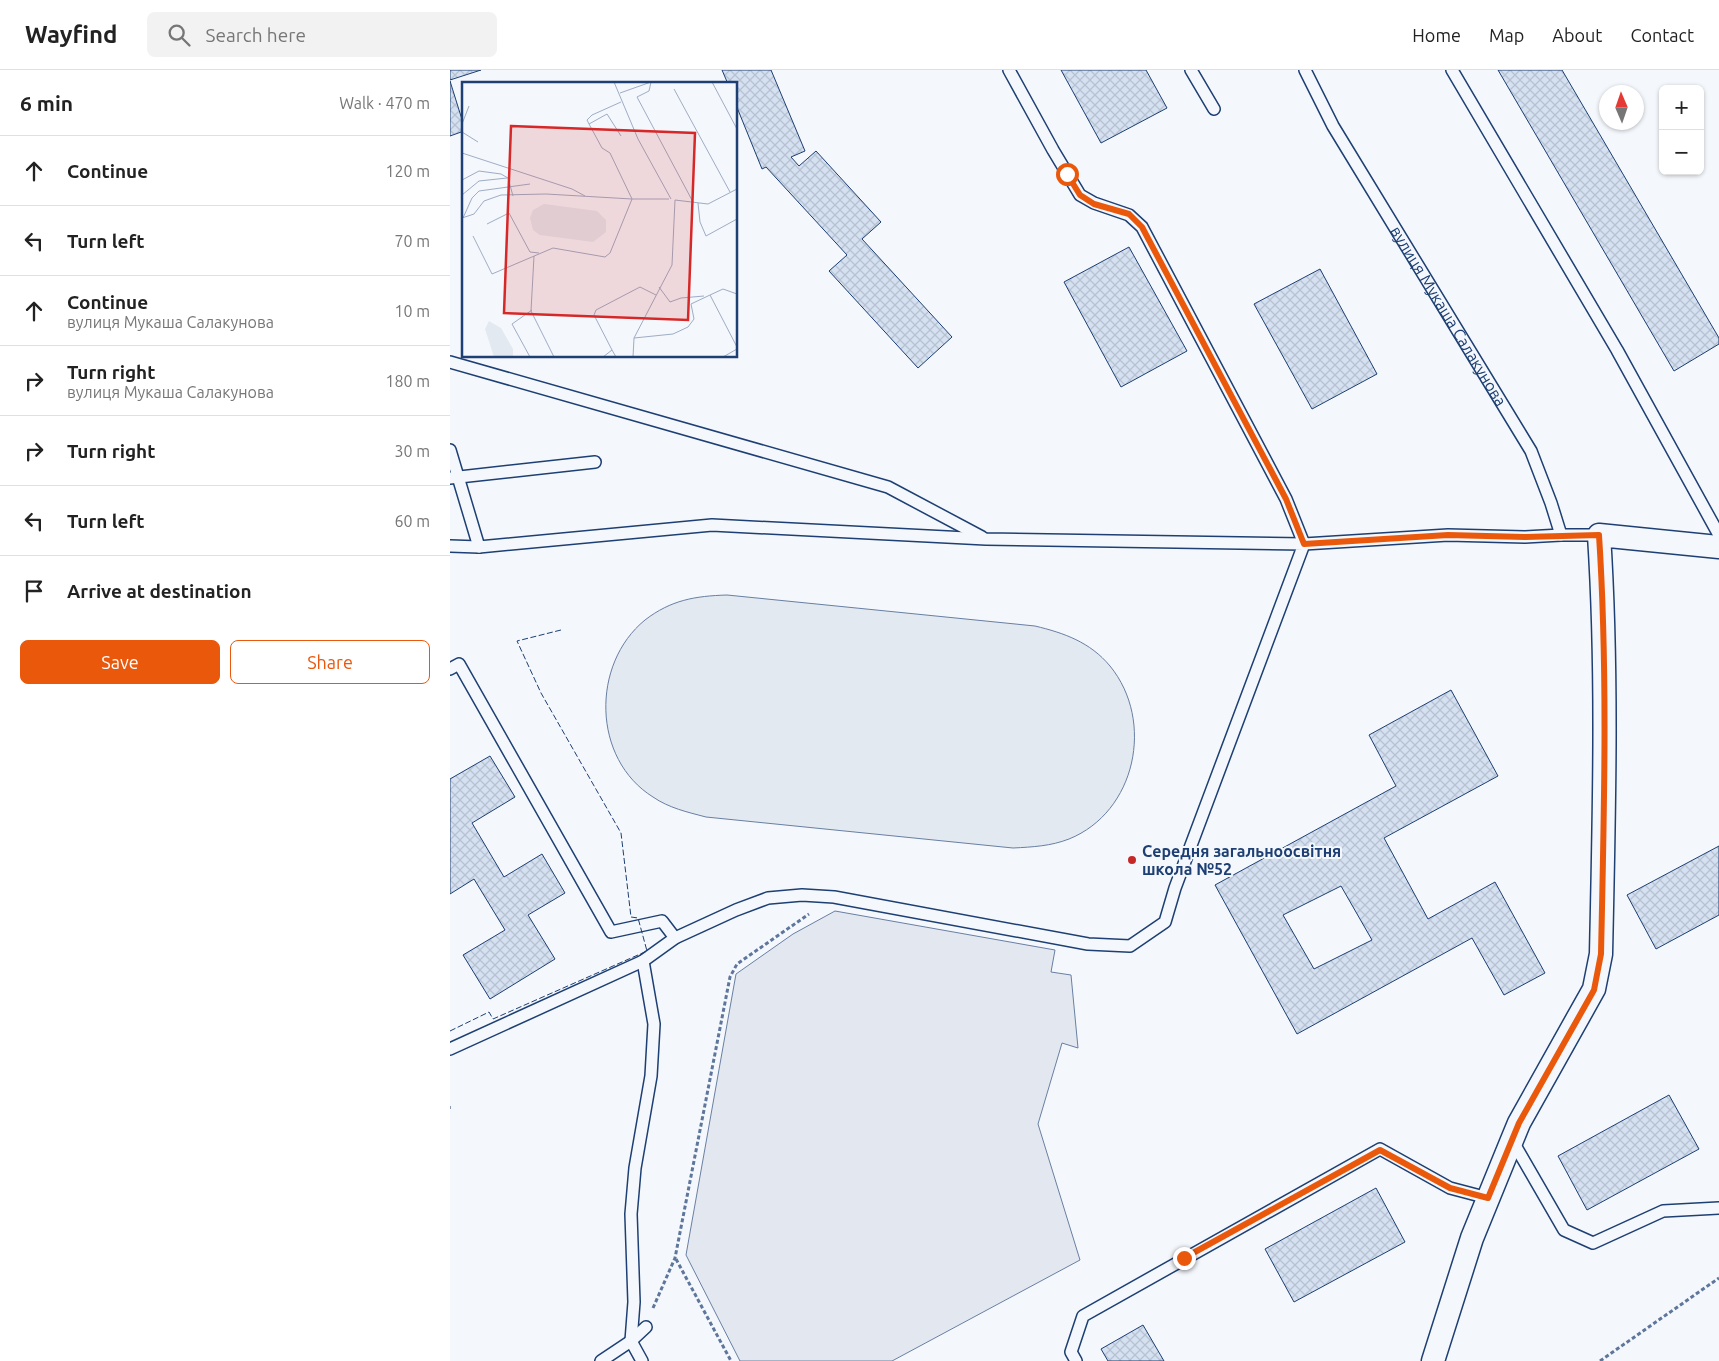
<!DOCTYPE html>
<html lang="en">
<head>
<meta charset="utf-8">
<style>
	body { margin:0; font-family:Ubuntu,sans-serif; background:#f2f2f2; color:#222 }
	.controls { position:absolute; right:15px; top:15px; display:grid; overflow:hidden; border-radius:8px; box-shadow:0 1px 4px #0004 }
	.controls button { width:45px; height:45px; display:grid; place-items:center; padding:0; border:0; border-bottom:1px solid #e0e0e0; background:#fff; color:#222; font:25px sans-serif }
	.compass { position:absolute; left:1149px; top:15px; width:45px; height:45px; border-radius:50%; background:#fff; box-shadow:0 1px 4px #0004; rotate:358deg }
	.stop { position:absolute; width:15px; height:15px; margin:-11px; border:4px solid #ea580c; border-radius:50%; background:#fff }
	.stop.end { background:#ea580c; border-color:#fff; box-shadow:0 1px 5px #0008 }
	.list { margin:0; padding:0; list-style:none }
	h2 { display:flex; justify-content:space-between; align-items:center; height:65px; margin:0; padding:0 20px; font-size:21px }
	h2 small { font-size:16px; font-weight:400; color:#767676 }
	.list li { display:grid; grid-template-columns:32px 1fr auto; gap:15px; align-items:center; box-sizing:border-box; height:70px; padding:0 20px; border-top:1px solid #e0e0e0 }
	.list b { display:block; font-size:19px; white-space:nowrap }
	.list p { margin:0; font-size:16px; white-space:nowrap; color:#767676 }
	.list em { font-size:16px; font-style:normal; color:#767676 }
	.actions { display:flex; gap:10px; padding:15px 20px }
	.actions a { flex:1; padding:11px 0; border:1px solid #ea580c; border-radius:8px; text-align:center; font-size:18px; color:#ea580c }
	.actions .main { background:#ea580c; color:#fff }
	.icon { flex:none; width:28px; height:28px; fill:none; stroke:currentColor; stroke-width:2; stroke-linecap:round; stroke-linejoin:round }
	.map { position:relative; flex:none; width:1269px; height:1291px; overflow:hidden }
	header { display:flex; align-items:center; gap:30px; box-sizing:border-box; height:70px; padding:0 25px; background:#fff; border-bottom:1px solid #e0e0e0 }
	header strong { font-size:24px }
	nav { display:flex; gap:28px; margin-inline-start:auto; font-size:18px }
	.search { width:350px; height:45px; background:#f2f2f2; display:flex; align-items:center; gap:12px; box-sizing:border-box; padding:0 18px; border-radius:8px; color:#767676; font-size:19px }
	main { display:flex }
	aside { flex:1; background:#fff }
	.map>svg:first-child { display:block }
	.pitch { fill:#e3e9f0; stroke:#687fa3 }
	.parking { fill:#e3e8f0; stroke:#687fa3 }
	.building { fill:url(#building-cross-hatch); stroke:#1d3f73; fill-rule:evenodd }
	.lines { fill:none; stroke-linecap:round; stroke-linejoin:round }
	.service-casing { stroke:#1d3f73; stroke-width:14 }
	.minor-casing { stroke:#1d3f73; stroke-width:25 }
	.path { stroke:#5e769c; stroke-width:3; stroke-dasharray:4 2.5; stroke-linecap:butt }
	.service { stroke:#f4f7fb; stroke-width:11 }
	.minor { stroke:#f4f7fb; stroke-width:22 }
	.fence { stroke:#1d3f73; stroke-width:1; stroke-dasharray:6 2.5; stroke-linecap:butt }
	.route { stroke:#ea580c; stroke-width:6 }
	.poi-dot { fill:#c62828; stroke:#f4f7fb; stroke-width:2 }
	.labels { text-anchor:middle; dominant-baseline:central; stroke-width:4; stroke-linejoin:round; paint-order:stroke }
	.street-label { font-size:16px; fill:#1d3f73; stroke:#f4f7fb }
	.poi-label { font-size:16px; font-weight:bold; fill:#1d3f73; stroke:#f4f7fb; text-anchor:start }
	.inset-road { fill:none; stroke:#9eadc5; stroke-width:1 }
	.view { fill:#d62828; fill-opacity:0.15; stroke:#d62828; stroke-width:2.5 }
	.inset-edge { fill:none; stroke:#1d3f73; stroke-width:2.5 }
</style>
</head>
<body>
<header>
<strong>Wayfind</strong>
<div class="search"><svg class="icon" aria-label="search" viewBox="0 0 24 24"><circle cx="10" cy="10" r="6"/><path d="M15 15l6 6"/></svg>Search here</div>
<nav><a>Home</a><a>Map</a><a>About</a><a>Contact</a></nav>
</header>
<main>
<aside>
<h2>6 min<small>Walk · 470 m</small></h2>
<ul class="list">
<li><svg class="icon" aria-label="ahead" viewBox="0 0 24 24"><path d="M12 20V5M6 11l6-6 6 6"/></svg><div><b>Continue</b></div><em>120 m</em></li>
<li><svg class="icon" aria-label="left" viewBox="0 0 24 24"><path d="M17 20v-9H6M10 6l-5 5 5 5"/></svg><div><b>Turn left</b></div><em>70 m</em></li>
<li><svg class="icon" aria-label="ahead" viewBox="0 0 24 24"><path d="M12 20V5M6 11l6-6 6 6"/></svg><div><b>Continue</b><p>вулиця Мукаша Салакунова</p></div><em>10 m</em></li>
<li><svg class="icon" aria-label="right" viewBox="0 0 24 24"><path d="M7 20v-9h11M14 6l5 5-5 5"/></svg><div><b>Turn right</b><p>вулиця Мукаша Салакунова</p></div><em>180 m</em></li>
<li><svg class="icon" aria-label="right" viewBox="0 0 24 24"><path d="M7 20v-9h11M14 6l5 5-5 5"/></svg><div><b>Turn right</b></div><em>30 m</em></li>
<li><svg class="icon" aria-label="left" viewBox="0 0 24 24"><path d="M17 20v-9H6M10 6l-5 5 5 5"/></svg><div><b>Turn left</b></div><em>60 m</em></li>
<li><svg class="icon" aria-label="arrive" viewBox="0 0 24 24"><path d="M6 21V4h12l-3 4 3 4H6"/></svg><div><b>Arrive at destination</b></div></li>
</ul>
<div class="actions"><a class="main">Save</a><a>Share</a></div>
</aside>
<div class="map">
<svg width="1269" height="1291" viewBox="0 0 1269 1291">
	<defs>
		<pattern id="building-cross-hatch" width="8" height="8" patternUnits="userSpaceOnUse" patternTransform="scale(1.25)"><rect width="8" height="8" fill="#d5e0f0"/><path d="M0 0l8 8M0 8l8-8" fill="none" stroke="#b6c1d1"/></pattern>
	</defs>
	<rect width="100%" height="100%" fill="#f4f7fb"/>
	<path class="pitch" d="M277 525 585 556C614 563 640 572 660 596 705 651 686 742 619 769 601 776 583 777 563 778L256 747C237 742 219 738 203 727 142 689 141 594 195 550 221 530 245 526 277 525Z"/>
	<path class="parking" d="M385 841 605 880 601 902 621 905 628 978 612 973 588 1054 630 1190 442 1291H290L236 1185 286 904 343 864Z"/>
	<g class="building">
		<path d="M0 0H31L0 10Z"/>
		<path d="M272 0H321L355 81 341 87 349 96 366 81 431 152 412 169 502 267 468 298 379 201 397 185 316 97 312 99 286 35V14H278Z"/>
		<path d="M611 0H696L717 38 651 73Z"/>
		<path d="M1048 0H1112L1269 268V274L1224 301Z"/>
		<path d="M0 11 14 56V61L0 66Z"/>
		<path d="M679 177 737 281 671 317 614 212Z"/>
		<path d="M870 199 927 304 862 339 804 234Z"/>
		<path d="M1001 620 1048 706 934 768 978 849 1045 812 1095 903 1054 925 1022 868 847 964 765 815 946 716 919 665ZM891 816 922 870 864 899 833 845Z"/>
		<path d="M40 686 65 727 22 753 54 807 92 784 115 823 78 845 105 889 40 929 13 885 55 860 24 809 0 824V709Z"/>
		<path d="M1269 776V845L1206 879 1177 825Z"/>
		<path d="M1219 1025 1249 1079 1137 1140 1108 1086Z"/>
		<path d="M926 1118 955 1172 844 1232 815 1179Z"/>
		<path d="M693 1255 714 1291H658L651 1279Z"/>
	</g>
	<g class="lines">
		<defs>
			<g id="service">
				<path d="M559 0 603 80 630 125 644 133 679 145 692 157 836 429 854 474 998 465 1075 467 1111 465"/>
				<path d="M741 0 764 39"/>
				<path id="s1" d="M855 0 883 56 1081 381 1101 433 1111 465H1149"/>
				<path d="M1002 0 1167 280 1269 465"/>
				<path d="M0 292 438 417 532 467"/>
				<path d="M0 380 29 477"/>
				<path d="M0 408 145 392"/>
				<path d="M0 476 29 477 262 455 536 469 854 474 725 818 715 852 680 876 638 874 384 827 352 825 318 828 286 840 225 868 193 891 0 979"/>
				<path d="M0 599 9 594 161 862 212 851 225 868"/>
				<path d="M1062 1070 1114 1160 1143 1173 1213 1141 1269 1138"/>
				<path d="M151 1291 181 1271 196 1257"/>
				<path d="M192 1291 181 1271 184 1232 181 1144 185 1098 201 1006 204 954 193 891"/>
				<path d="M626 1291 621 1282 633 1246 930 1079 1000 1118 1038 1128"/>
			</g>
			<path id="minor" d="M983 1291 1022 1168 1062 1070 1069 1053 1144 919 1151 884C1154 744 1158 604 1149 465L1269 477"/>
		</defs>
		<use href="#service" class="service-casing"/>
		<use href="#minor" class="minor-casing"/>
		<g class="path">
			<path d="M226 1189 281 1291"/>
			<path d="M203 1238 225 1188 280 907 287 894 359 844"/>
			<path d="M1150 1291 1269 1208"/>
		</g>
		<use href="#service" class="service"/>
		<use href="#minor" class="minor"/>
		<g class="fence">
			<path d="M0 961 39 942 43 949 197 881 188 848 181 847 171 763 91 623 67 571 111 560"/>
			<path d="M0 1036V1039"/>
		</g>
	</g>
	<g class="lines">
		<path class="route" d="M617 104 630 125 644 134 679 144 692 157 836 429 854 474 998 465 1075 467 1149 465C1158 604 1154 744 1151 884L1144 920 1069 1053 1038 1128 1000 1118 930 1080 734 1188"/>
	</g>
	<circle class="poi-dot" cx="682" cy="790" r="5"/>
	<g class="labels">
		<g class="street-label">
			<text stroke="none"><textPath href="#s1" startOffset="285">вулиця Мукаша Салакунова</textPath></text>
		</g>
		<g class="poi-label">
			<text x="692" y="781">Середня загальноосвітня<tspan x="692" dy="18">школа №52</tspan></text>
		</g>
	</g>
	<g transform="translate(12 12)">
		<rect width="275" height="275" fill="#f4f7fb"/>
		<path d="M27 239 39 246 51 267V275H32L23 247Z" fill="#e3e9f0"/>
		<path d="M82 122 135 129 144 138V150L131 160 78 153 71 148 68 136 71 128Z" fill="#e3e9f0"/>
		<path class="inset-road" d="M152 0 176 57 209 117M189 0 187 9 175 15 231 120M250 0 275 47M212 7 268 110M158 11 189 0M0 42 7 24M127 42 125 38 130 33 159 20M0 50 16 60M159 54 145 32 127 42 140 66 148 71 170 117H207M0 71 110 107 123 114M0 98 17 89 39 92 46 96 51 114M0 113 17 99 45 96M236 121 238 140 244 154 275 137M0 136 12 132 22 119 39 113 84 112 170 117 148 171 143 175 91 166 30 192 11 154M1 136 10 116 17 109 68 102M25 142 47 131 68 170 77 171M72 174 69 229 92 275M197 205 208 220 219 216 242 214M275 212 261 207 248 213 275 265M172 256 211 252 226 245 232 237 229 222 248 213M150 268 132 233 134 228 178 205 194 213M68 275 50 242 70 228M141 275 150 268 154 275M171 275 172 256 210 183 213 118 246 122 275 107M261 275 275 267"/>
		<path class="view" d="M49 44 233 51 226 238 42 231Z"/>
		<rect width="275" height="275" class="inset-edge"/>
	</g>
</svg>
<div class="controls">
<button>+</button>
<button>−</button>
</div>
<svg class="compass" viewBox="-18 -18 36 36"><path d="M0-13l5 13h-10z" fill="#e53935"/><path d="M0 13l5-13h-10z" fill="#767676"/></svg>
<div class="stop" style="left:617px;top:104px"></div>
<div class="stop end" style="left:734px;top:1188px"></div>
</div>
</main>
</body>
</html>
